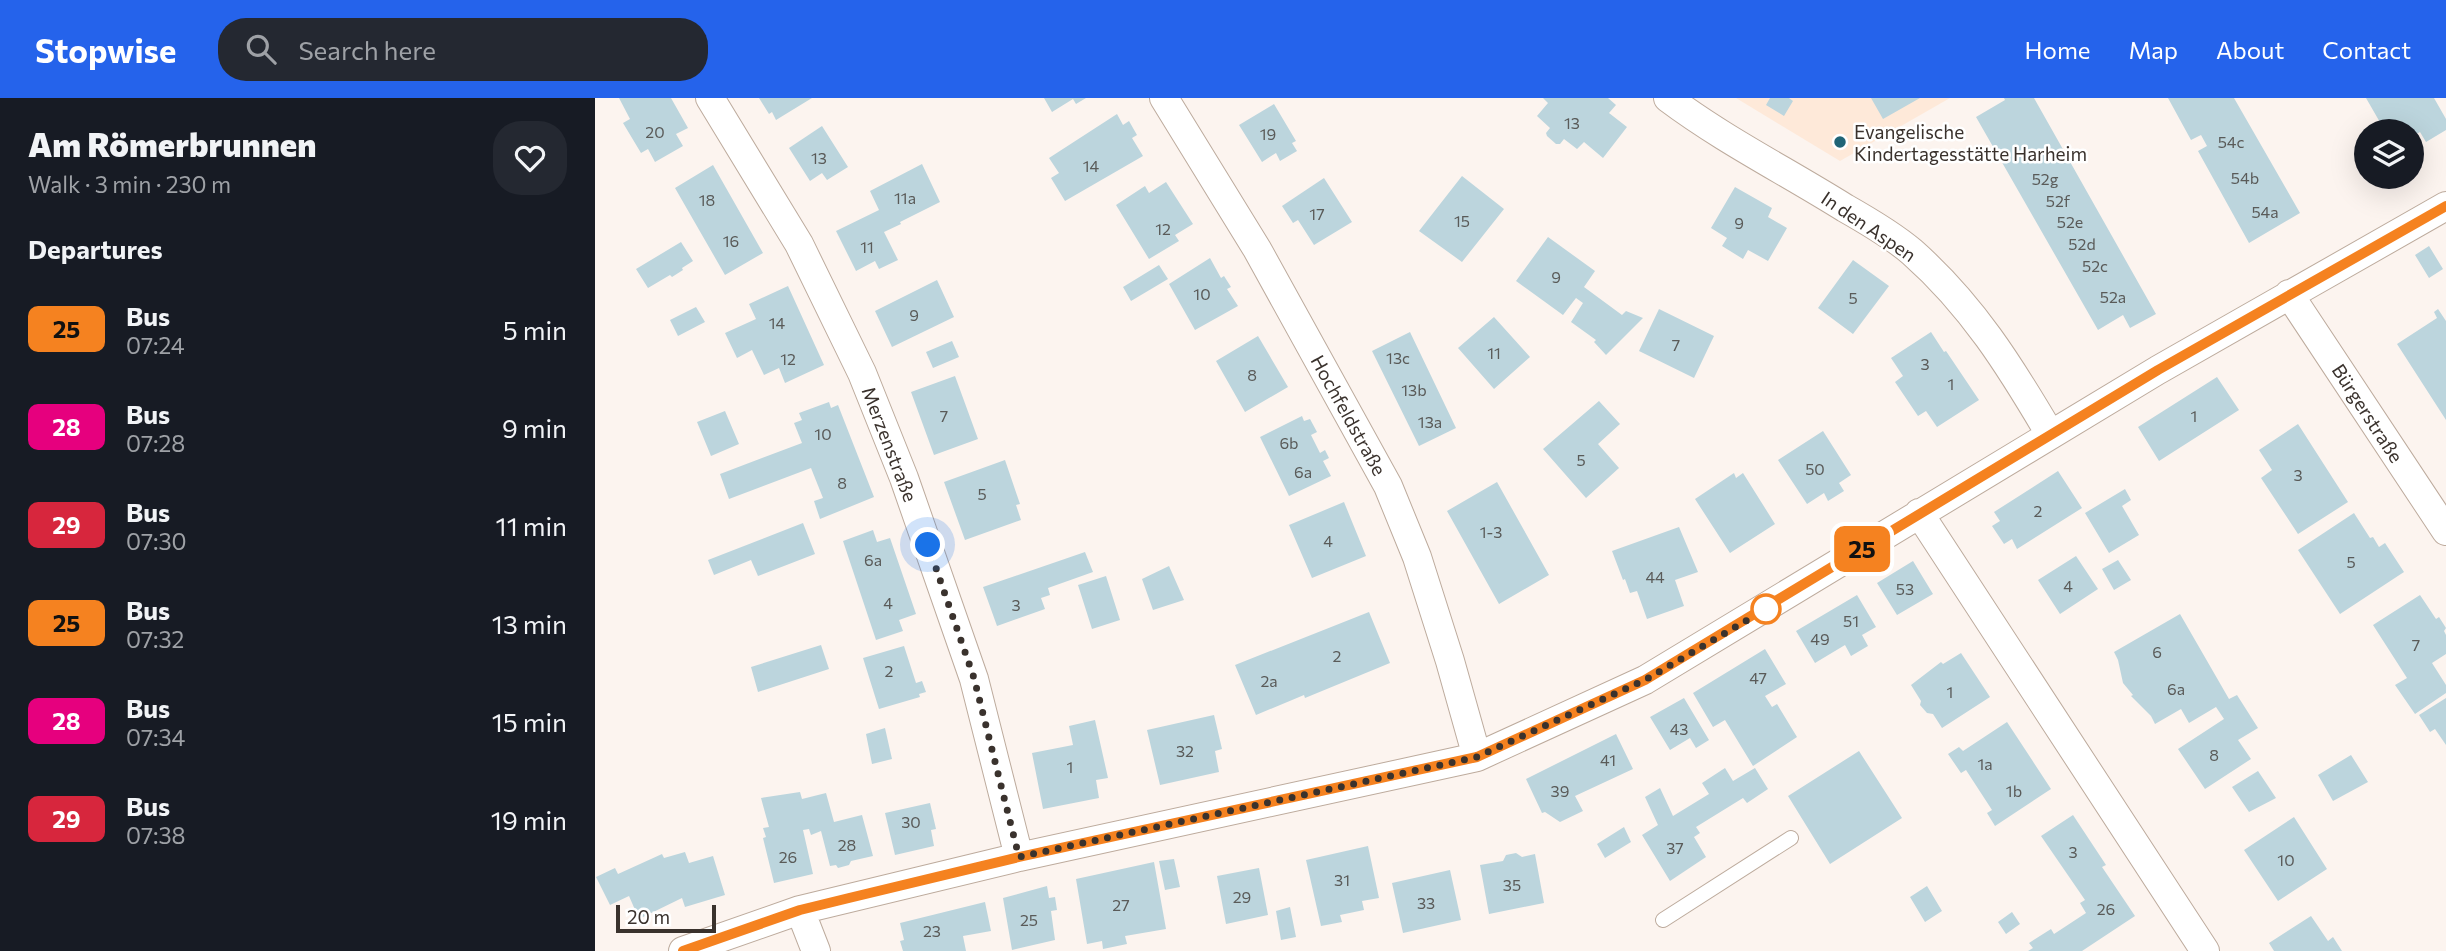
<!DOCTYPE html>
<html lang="en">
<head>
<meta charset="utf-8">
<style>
  :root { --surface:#171b24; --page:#242831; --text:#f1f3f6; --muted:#9ea1a6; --accent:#2563eb }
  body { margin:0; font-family:Commissioner,sans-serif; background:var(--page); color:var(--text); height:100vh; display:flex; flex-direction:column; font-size:26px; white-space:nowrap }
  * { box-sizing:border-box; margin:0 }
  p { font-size:23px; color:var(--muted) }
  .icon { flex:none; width:38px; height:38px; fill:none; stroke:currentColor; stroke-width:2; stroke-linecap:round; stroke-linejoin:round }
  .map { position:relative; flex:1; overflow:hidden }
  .details { display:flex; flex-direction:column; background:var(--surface); width:595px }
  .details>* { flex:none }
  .badge { padding:0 14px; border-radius:10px; font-size:24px; line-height:46px }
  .tools { position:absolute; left:1759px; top:21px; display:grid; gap:14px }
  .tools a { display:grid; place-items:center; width:70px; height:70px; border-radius:50%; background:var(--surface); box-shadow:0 7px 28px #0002; font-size:35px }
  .scale { position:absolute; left:21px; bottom:18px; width:100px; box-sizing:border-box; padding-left:7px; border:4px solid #3a322d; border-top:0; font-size:19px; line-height:24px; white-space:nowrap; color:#3a322d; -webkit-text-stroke:5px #fff; paint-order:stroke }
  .you { position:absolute; width:35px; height:35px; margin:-18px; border:5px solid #fff; border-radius:50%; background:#1a73e8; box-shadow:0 0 0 10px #1a73e833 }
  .map>.badge { position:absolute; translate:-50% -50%; box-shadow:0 0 0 4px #fff }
  h2 { padding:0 28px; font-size:26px; line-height:63px }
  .round { display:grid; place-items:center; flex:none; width:74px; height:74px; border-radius:28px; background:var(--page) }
  .overview { display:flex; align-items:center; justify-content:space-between; height:119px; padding:0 28px }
  h1 { font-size:33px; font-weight:800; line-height:52px }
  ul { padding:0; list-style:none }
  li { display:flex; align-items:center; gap:21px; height:98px; padding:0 28px }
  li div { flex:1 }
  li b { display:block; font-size:26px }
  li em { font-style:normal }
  li .badge { min-width:77px; font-weight:700; text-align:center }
  header { display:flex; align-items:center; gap:42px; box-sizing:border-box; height:98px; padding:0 35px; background:var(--accent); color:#fff }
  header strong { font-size:33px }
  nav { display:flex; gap:38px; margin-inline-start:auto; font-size:24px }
  .search { width:490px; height:63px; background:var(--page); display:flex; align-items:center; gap:18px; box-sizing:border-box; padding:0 24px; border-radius:28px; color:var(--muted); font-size:26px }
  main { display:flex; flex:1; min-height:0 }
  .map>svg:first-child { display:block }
</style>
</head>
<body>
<header>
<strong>Stopwise</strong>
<div class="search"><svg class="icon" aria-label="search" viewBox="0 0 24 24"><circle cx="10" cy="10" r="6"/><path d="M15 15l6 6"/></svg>Search here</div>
<nav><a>Home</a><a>Map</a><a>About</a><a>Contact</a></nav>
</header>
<main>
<section class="details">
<div class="overview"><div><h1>Am Römerbrunnen</h1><p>Walk · 3 min · 230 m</p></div><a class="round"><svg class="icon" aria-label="heart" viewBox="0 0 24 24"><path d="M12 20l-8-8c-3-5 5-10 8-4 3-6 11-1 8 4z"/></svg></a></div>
<h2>Departures</h2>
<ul>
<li><span class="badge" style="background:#f58220;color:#111">25</span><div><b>Bus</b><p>07:24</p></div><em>5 min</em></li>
<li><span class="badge" style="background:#e6007e;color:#fff">28</span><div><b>Bus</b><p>07:28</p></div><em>9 min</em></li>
<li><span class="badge" style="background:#d7263d;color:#fff">29</span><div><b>Bus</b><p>07:30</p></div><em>11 min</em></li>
<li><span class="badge" style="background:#f58220;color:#111">25</span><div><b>Bus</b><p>07:32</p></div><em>13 min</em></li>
<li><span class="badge" style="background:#e6007e;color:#fff">28</span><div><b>Bus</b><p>07:34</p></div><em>15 min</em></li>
<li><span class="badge" style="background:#d7263d;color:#fff">29</span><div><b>Bus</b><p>07:38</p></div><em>19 min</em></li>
</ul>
</section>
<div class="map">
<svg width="1851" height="853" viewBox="0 0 1851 853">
  <rect width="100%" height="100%" fill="#fcf4ef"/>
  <!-- built -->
  <path fill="#fee9d9" d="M1141,0H1355L1245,63Z"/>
  <!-- building -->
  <path fill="#bcd5dd" d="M24,0H76L93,30L81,36L88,48L60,64L53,51L46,55L28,25L35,21Z
    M164,0H217L181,22L177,14L174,16Z
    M449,0H491L481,6L478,1L457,14Z
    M948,0H1013L1021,7L1014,15L1032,29L1008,60L989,44L982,51L969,41L965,46H961L952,38L951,35L955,30L942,18L953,5Z
    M1175,0H1194L1198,3L1189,18L1171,7Z
    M1276,0H1325L1288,21Z
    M1409,0H1439L1561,216L1535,230L1528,217L1503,232L1381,19L1410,2Z
    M1573,0H1639L1705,115L1654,145L1603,53L1612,48L1606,37L1596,42Z
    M1771,0H1839L1851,21V32L1831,44L1825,34L1816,39V33H1790Z
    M679,6L701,43L697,45L702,53L685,63L681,55L667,64L644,27Z
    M522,16L528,27L534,23L542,37L537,40L548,58L470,103L456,80L464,75L454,60Z
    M227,28L253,69L232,82L227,75L215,83L194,50Z
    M327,66L345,104L305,124L306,126L289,134L303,162L284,171L280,163L261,173L241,133L284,112L275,93Z
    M118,67L168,155L130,177L80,90Z
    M867,78L909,111L867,164L824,133Z
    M729,80L757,124L719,147L703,122L698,125L687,108Z
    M571,84L598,126L580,137L584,143L554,161L521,107L550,88L554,95Z
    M1140,89L1177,110L1173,119L1192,130L1173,163L1153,152L1148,161L1127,148L1132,140L1116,130Z
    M953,139L1000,173L989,189L1027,217L1031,213L1048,220L1011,257L999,244L1001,242L976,224L988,205L981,200L968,217L921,183Z
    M86,144L98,163L87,170L88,172L77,179L75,177L53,190L41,171Z
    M1834,148L1848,171L1834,180L1820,157Z
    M615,160L626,180L629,178L636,189L632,191L643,208L600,232L574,186Z
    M1258,162L1294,188L1258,236L1223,210Z
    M564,167L573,181L536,203L528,189Z
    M342,182L359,219L297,249L280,213Z
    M193,188L229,267L190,285L184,270L169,277L157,252L142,260L130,235L161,221L154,206Z
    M101,209L110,224L83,238L75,222Z
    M1064,211L1119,238L1099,280L1044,253Z
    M1843,211L1851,223V322L1802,246L1842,220L1839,214Z
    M899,219L935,259L899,291L863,250Z
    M815,234L861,330L824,348L777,253Z
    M1336,234L1349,254L1351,253L1384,302L1342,329L1331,313L1323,318L1300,284L1308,278L1296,260Z
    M663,238L693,289L650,314L621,263Z
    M357,243L364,259L338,270L331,254Z
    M360,278L383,341L339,357L316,294Z
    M1622,279L1644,312L1564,363L1543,329Z
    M1004,303L1025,326L1003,346L1024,370L991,400L948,351Z
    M234,304L236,310L243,307L279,399L225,421L219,403L228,400L216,370L134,401L125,376L207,345L199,325L207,322L204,315Z
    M130,313L144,346L116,358L102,324Z
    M707,318L709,323L715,321L722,334L716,337L725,355L730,352L734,360L728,363L736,378L694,398L665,339Z
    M1703,326L1753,404L1703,436L1666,380L1677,372L1664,352Z
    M1228,333L1256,377L1244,385L1249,393L1233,403L1229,395L1212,406L1183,362Z
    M410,362L425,406L421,407L426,422L370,442L349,384Z
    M1463,373L1487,410L1422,451L1417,441L1409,446L1397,428L1405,423L1399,414Z
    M1139,375L1141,380L1148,375L1180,426L1135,455L1100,401Z
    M902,384L954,477L904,506L852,413Z
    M1530,391L1536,402L1527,408L1544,437L1514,455L1490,415Z
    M749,404L771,458L717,480L694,427Z
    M1759,415L1775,440L1778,439L1784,449L1790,445L1809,474L1745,516L1703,452Z
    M208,425L220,456L163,478L156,462L119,477L113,462Z
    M1084,429L1103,474L1080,482L1089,508L1052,521L1042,493L1035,495L1030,481L1028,482L1017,453Z
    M278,432L282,444L295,440L321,516L304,522L308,533L281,542L248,443Z
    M490,454L498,474L453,490L455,497L446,500L450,511L402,528L388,489Z
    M1481,458L1503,491L1465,516L1443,482Z
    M1523,462L1536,482L1519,492L1507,471Z
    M1318,463L1338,496L1302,517L1282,485Z
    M574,468L589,502L558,512L547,481Z
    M511,478L525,522L497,531L483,487Z
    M1262,497L1281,529L1267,537L1273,548L1256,558L1250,547L1220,565L1201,533Z
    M1825,497L1841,521L1844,519L1851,530L1849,533L1851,537V556L1837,565L1851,587V595L1820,616L1800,587L1812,580L1778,527Z
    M774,514L795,565L710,600L709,597L661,617L640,567Z
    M1585,516L1634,601L1642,597L1663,630L1643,642L1656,661L1610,691L1583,651L1629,621L1621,609L1594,625L1586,611L1560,626L1556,618L1536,598L1538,597L1528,585L1523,562L1519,554Z
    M226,547L234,571L163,594L156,569Z
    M309,548L321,585L327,583L331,594L324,596L325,599L284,611L268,560Z
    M1170,551L1191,586L1170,598L1177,609L1182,606L1202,639L1158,668L1130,622L1118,629L1098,595Z
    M1366,555L1395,599L1347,630L1338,616L1332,615L1325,607L1326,603L1316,587L1346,564L1348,566Z
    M1089,600L1114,642L1101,650L1095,640L1075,652L1055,619Z
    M1851,600V647L1840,631L1835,634L1824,617Z
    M619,617L627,651L620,653L624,674L565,687L552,632Z
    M500,622L513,680L501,682L504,700L448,711L437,655L478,647L474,628Z
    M1412,624L1456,691L1400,728L1392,715L1397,712L1371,672L1366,675L1353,656L1364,649L1368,653Z
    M290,630L297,661L277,666L271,636Z
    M1021,636L1038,671L980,698L988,713L965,724L950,714L947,715L931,681Z
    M1264,653L1307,720L1235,766L1193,698Z
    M1756,657L1773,684L1738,703L1723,677Z
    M1130,670L1138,683L1160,670L1173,691L1152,705L1148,700L1101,729L1105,735L1099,739L1111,759L1075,783L1047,737L1063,727L1050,699L1065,690L1078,718L1114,696L1107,685Z
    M1663,673L1681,700L1654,714L1637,689Z
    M205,694L207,701L231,695L239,724L267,717L278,758L256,763L254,767L243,770L241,767L235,768L226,733L216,737L214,731L208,732L218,776L179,785L168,740L171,739L168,730L174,729L166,700Z
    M335,705L341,731L336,732L339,748L300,757L290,715Z
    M1478,717L1511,767L1507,769L1540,818L1487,853H1433L1438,850L1434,845L1456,831L1459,836L1491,815L1485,805L1490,802L1446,738Z
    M1699,719L1732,771L1683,803L1649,752Z
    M1029,729L1036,744L1010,760L1002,746Z
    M773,748L784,800L767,803L769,812L745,817L747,824L726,828L711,762Z
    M90,754L94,765L118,758L130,797L90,809L87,800L44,821L34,798L15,807L1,779L20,770L23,776L67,756L69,760Z
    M921,755L927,759L940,756L949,805L894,816L885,767L908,763L911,757Z
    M579,761L585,789L570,792L564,763Z
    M559,764L571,831L530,838L532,846L508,851L507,843L492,846L481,781Z
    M664,770L673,817L631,826L622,778Z
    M855,772L866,822L808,835L797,785Z
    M452,788L454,800L460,799L462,812L456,813L460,842L417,852L408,800Z
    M1332,788L1347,813L1330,824L1315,799Z
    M390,804L396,833L368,838L371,853H308L305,843L309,842L305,825Z
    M695,809L701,839L686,842L681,813Z
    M1417,814L1425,826L1411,836L1403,824Z
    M1716,818L1733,843L1738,839L1747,853H1679L1674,845Z"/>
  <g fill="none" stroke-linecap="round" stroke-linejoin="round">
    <!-- service casing -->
    <g stroke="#bdab9d" stroke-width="16">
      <path id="service" d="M1068,822L1196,740"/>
    </g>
    <!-- minor casing -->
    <g stroke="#bdab9d" stroke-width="30">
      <path id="minor" d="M115,0L204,146L267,275L309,380L379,581L424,759
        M569,0L662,151L793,388L822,459L855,563L882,659
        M1073,0C1129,42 1191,73 1250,110C1273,123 1297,137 1317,154C1377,207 1415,268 1455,336
        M1694,196L1851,433
        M1324,415L1610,853
        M205,812L221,853
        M88,853L205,812L424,759L882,659L1050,582L1563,272L1851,108"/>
    </g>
    <!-- service -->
    <use href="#service" stroke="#fff" stroke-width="14"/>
    <!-- minor -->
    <use href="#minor" stroke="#fff" stroke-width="28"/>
  </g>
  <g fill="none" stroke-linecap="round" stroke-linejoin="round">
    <!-- line casing -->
    <g stroke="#fff" stroke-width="16">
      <path id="line" d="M88,853L205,812L254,800L424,759L882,659L1050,582L1563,272L1851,108"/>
    </g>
    <!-- line -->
    <use href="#line" stroke="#f58220" stroke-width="10"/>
    <!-- walk -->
    <path stroke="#3a322d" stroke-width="7" stroke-dasharray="0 12.6" d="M333,447L379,580L424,759L882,659L1050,582L1171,511"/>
  </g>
  <!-- markers -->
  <circle fill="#206476" stroke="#fff" stroke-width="2.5" cx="1245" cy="44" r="7"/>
  <circle fill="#fff" stroke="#f58220" stroke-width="3.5" cx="1171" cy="511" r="14"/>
  <g text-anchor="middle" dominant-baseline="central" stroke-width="5" stroke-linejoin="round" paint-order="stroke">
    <!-- number labels -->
    <g font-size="16" fill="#5a5b59">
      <text x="977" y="24">13</text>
      <text x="60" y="33">20</text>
      <text x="673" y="35">19</text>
      <text x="1636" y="43">54c</text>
      <text x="224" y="59">13</text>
      <text x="496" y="67">14</text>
      <text x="1650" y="79">54b</text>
      <text x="1450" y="80">52g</text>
      <text x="310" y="99">11a</text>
      <text x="112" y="101">18</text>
      <text x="1463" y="102">52f</text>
      <text x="1670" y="113">54a</text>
      <text x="722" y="115">17</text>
      <text x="867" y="122">15</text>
      <text x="1475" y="123">52e</text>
      <text x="1144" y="124">9</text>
      <text x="568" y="130">12</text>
      <text x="136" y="142">16</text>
      <text x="1487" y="145">52d</text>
      <text x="272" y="148">11</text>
      <text x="1500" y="167">52c</text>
      <text x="961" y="178">9</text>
      <text x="607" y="195">10</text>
      <text x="1518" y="198">52a</text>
      <text x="1258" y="199">5</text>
      <text x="319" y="216">9</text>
      <text x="182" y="224">14</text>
      <text x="1081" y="246">7</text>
      <text x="899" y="254">11</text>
      <text x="803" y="259">13c</text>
      <text x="193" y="260">12</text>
      <text x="1330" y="265">3</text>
      <text x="657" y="276">8</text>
      <text x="1356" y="285">1</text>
      <text x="819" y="291">13b</text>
      <text x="349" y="317">7</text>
      <text x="1599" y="317">1</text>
      <text x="835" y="323">13a</text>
      <text x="228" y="335">10</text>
      <text x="694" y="344">6b</text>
      <text x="986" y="361">5</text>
      <text x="1220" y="370">50</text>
      <text x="708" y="373">6a</text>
      <text x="1703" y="376">3</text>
      <text x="247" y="384">8</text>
      <text x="387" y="395">5</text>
      <text x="1443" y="412">2</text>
      <text x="896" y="433">1-3</text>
      <text x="733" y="442">4</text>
      <text x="278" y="461">6a</text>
      <text x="1756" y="463">5</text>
      <text x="1060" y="478">44</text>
      <text x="1473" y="487">4</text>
      <text x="1310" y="490">53</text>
      <text x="293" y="504">4</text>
      <text x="421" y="506">3</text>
      <text x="1256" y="522">51</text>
      <text x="1225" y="540">49</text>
      <text x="1821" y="546">7</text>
      <text x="1562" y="553">6</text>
      <text x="742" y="557">2</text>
      <text x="294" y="572">2</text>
      <text x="1163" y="579">47</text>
      <text x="674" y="582">2a</text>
      <text x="1581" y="590">6a</text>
      <text x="1355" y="593">1</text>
      <text x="1084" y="630">43</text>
      <text x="590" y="652">32</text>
      <text x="1619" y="656">8</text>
      <text x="1013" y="661">41</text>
      <text x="1390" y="665">1a</text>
      <text x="475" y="668">1</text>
      <text x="965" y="692">39</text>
      <text x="1419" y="692">1b</text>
      <text x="316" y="723">30</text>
      <text x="252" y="746">28</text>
      <text x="1080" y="749">37</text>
      <text x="1478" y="753">3</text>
      <text x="193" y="758">26</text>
      <text x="1691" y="761">10</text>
      <text x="747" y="781">31</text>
      <text x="917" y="786">35</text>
      <text x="647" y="798">29</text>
      <text x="831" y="804">33</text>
      <text x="526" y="806">27</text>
      <text x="1511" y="810">26</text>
      <text x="434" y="821">25</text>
      <text x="337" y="832">23</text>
    </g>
    <!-- poi labels -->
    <g font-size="19" fill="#3a322d" stroke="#fff" text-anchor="start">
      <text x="1259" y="33">Evangelische<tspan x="1259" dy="22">Kindertagesstätte Harheim</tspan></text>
    </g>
    <!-- street labels -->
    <g font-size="19" fill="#3a322d" stroke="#fff">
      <text transform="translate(1274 128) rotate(34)">In den Aspen</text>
      <text transform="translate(1773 315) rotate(57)">Bürgerstraße</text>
      <text transform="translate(754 317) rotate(61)">Hochfeldstraße</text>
      <text transform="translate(295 346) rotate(69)">Merzenstraße</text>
    </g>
  </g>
</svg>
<div class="tools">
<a><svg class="icon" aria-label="layers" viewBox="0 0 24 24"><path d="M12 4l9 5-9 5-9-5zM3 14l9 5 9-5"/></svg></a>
</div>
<div class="scale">20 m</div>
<div class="you" style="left:333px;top:447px"></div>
<b class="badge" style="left:1267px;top:451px;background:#f58220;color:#111">25</b>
</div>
</main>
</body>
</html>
